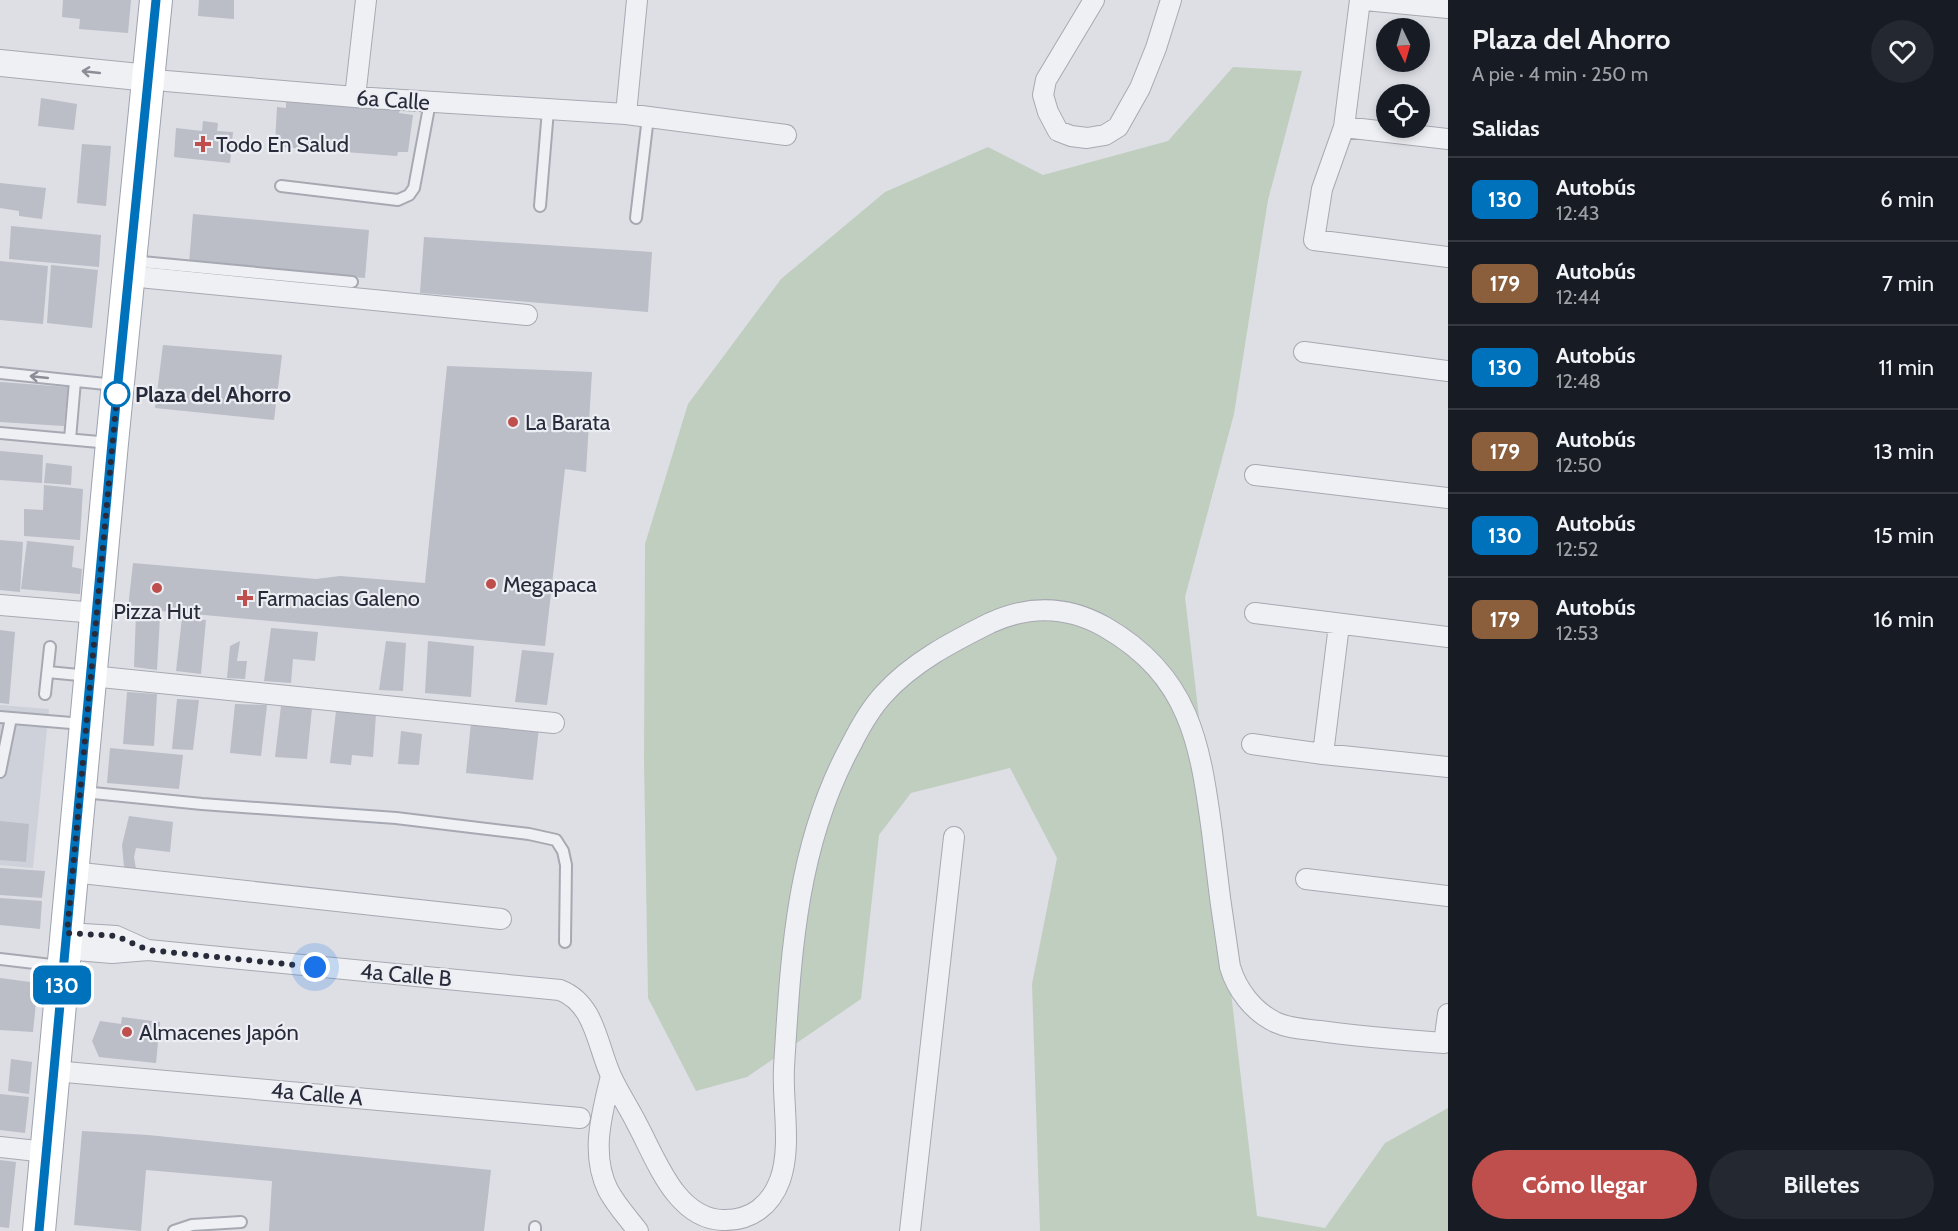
<!DOCTYPE html>
<html lang="es">
<head>
<meta charset="utf-8">
<style>
  :root { --surface:#171b24; --page:#242831; --text:#f1f3f6; --muted:#9ea1a6; --line:#363941; --accent:#bf4f4d }
  body { margin:0; font-family:Cabin,sans-serif; background:var(--page); color:var(--text); height:100vh; display:flex; flex-direction:column; font-size:22px; white-space:nowrap }
  * { box-sizing:border-box; margin:0 }
  p { font-size:20px; color:var(--muted) }
  .icon { flex:none; width:33px; height:33px; fill:none; stroke:currentColor; stroke-width:2; stroke-linecap:round; stroke-linejoin:round }
  .map { position:relative; flex:1; overflow:hidden }
  .drawer { display:flex; flex-direction:column; background:var(--surface); width:510px }
  .drawer>* { flex:none }
  .badge { padding:0 12px; border-radius:9px; font-size:21px; line-height:39px }
  .needle { width:39px; rotate:175deg }
  .buttons { position:absolute; left:1376px; top:18px; display:grid; gap:12px }
  .buttons a { display:grid; place-items:center; width:54px; height:54px; border-radius:50%; background:var(--surface); box-shadow:0 3px 9px #0003; font-size:30px }
  .you { position:absolute; width:30px; height:30px; margin:-15px; border:4px solid #fff; border-radius:50%; background:#1a73e8; box-shadow:0 0 0 9px #1a73e833 }
  .map>.badge { position:absolute; translate:-50% -50%; box-shadow:0 0 0 3px #fff }
  h2 { padding:0 24px; font-size:22px; line-height:54px }
  .round { display:grid; place-items:center; flex:none; width:63px; height:63px; border-radius:32px; background:var(--page) }
  .summary { display:flex; align-items:center; justify-content:space-between; height:102px; padding:0 24px }
  h1 { font-size:28px; font-weight:800; line-height:45px }
  .primary-button { display:flex; gap:12px; margin-top:auto; padding:12px 24px }
  .primary-button a { flex:1; height:69px; border-radius:36px; background:var(--accent); color:#fff; font-size:24px; font-weight:800; line-height:69px; text-align:center }
  .primary-button a+a { background:var(--page); color:var(--text) }
  ul { padding:0; list-style:none }
  li { display:flex; align-items:center; gap:18px; height:84px; padding:0 24px; border-top:2px solid var(--line) }
  li div { flex:1 }
  li b { display:block; font-size:22px }
  li em { font-style:normal }
  li .badge { min-width:66px; font-weight:700; text-align:center }
  main { display:flex; flex:1; min-height:0 }
  .map>svg:first-child { display:block }
</style>
</head>
<body>
<main>
<div class="map">
<svg width="1448" height="1231" viewBox="0 0 1448 1231">
  <rect width="100%" height="100%" fill="#dddfe5"/>
  <!-- built -->
  <path fill="#cfd1da" d="M0,705L49,709L33,868L0,865Z"/>
  <!-- green -->
  <path fill="#c0cebf" d="M1233,67L1302,71L1268,200L1234,414L1185,597L1257,1216L1325,1228L1385,1143L1448,1108V1231H1040L1032,984L1057,858L1010,768L911,793L879,835L861,999L747,1077L696,1091L648,998L644,761L645,544L688,404L781,279L885,192L988,147L1043,175L1168,141Z"/>
  <!-- building -->
  <path fill="#bbbdc7" d="M63,0H131L128,33L79,29L80,19L62,17Z
    M199,0H234V19L198,16Z
    M41,98L77,104L74,130L38,126Z
    M286,102L400,109L399,113L413,115L408,152H398L397,156L281,147L282,144L275,143L277,107L286,108Z
    M203,121L218,123L217,131L233,132L230,163L174,157L176,128L202,131Z
    M82,144L111,146L106,206L77,203Z
    M0,183L46,188L42,219L19,216V211L0,208Z
    M193,214L369,230L365,278L189,264Z
    M11,226L101,235L99,267L9,259Z
    M424,237L652,252L648,312L420,293Z
    M0,261L48,266L43,324L0,320Z
    M51,265L98,270L92,328L47,323Z
    M163,345L282,355L274,420L155,408Z
    M447,366L592,372L586,472L565,469L545,646L128,608L133,563L316,579L340,576L425,583Z
    M0,382L68,387L64,426L0,422Z
    M0,451L43,455L42,483L0,480Z
    M46,463L72,466L71,485L44,483Z
    M44,485L83,489L80,540L24,536V509L43,510Z
    M0,540L23,542L20,592L0,590Z
    M27,541L74,546L72,567L82,569L80,594L21,589Z
    M136,614L160,616L157,670L134,667Z
    M182,618L206,620L201,674L176,671Z
    M271,628L318,632L315,661L293,659L291,683L264,681Z
    M0,630L15,632L9,704L0,703Z
    M240,641L237,661H247L245,679L227,678L230,646Z
    M386,641L406,643L403,691L379,690Z
    M428,641L474,646L471,697L425,693Z
    M522,650L554,653L547,705L515,702Z
    M127,692L157,694L154,746L123,744Z
    M177,699L199,700L193,750L172,749Z
    M235,704L267,705L261,756L230,753Z
    M281,706L312,708L307,759L275,757Z
    M336,711L376,714L373,757L352,755L351,765L330,763Z
    M471,722L539,728L533,780L466,773Z
    M401,731L422,734L419,765L398,764Z
    M110,748L183,755L179,789L107,783Z
    M129,816L173,822L170,852L136,848L134,857L136,869L124,867L122,845Z
    M0,821L29,824L26,862L0,860Z
    M0,868L45,871L42,898L0,895Z
    M0,898L42,901L40,929L0,925Z
    M0,978L38,983L33,1032L0,1030Z
    M122,1017L160,1022L156,1063L99,1057L92,1041L100,1021L121,1024Z
    M11,1059L32,1062L29,1094L8,1091Z
    M0,1094L29,1097L25,1133L0,1130Z
    M82,1131L148,1135L491,1170L484,1231H269L272,1181L146,1170L141,1231L74,1225Z
    M0,1160L16,1162L9,1228L0,1227Z"/>
  <g fill="none" stroke-linecap="round" stroke-linejoin="round">
    <!-- service casing -->
    <g stroke="#a7a9b2" stroke-width="14">
      <path id="service" d="M281,186L398,200L409,195L414,188L430,102
        M540,206L548,110
        M636,218L648,117
        M131,261L352,282
        M0,373L115,385
        M0,433L110,443
        M70,439L75,381
        M48,672L89,676
        M45,694L50,647
        M0,717L83,724
        M0,772L11,718
        M83,792L202,804L396,818L529,834L556,840L563,851L566,865L565,942
        M0,959L60,966
        M174,1231L192,1225L241,1222
        M535,1231V1227"/>
    </g>
    <!-- minor casing -->
    <g stroke="#a7a9b2" stroke-width="22">
      <path id="minor" d="M1094,0L1046,80L1043,95L1048,112L1058,131L1071,136L1087,138L1105,135L1118,127L1140,88L1156,48L1171,0
        M1360,0L1344,127L1322,189L1314,240L1448,257
        M1365,0L1448,8
        M149,78L166,81L355,97L626,114L786,135
        M355,97L366,0
        M626,114L637,0
        M1344,127L1448,139
        M129,275L149,278L527,315
        M1304,352L1448,371
        M1255,475L1448,498
        M0,605L96,613
        M1255,613L1448,637
        M91,676L554,723
        M1252,744L1323,754L1448,767
        M1323,754L1339,625
        M72,872L501,919
        M1306,879L1448,896
        M67,933L116,936L145,949
        M65,949L112,953L148,950L560,990C596,1004 597,1047 612,1078C619,1093 629,1108 637,1124C656,1159 676,1219 723,1220C751,1221 771,1205 780,1180C792,1147 782,1102 784,1067C791,954 796,846 851,745C860,727 870,709 884,694C913,662 952,642 990,623C1029,605 1068,606 1105,627C1190,676 1200,743 1212,832C1217,877 1223,922 1230,967C1237,990 1253,1011 1275,1022C1290,1029 1305,1029 1320,1031C1361,1037 1402,1040 1444,1043L1448,1014
        M54,1071L580,1118
        M611,1076C602,1113 590,1154 608,1190C616,1205 628,1218 638,1231
        M0,1147L46,1152
        M910,1231L954,837"/>
    </g>
    <!-- tertiary casing -->
    <g stroke="#a7a9b2" stroke-width="28">
      <path id="tertiary" d="M0,63L149,78"/>
    </g>
    <!-- primary casing -->
    <g stroke="#9da2af" stroke-width="34">
      <path id="primary" d="M39,1231L112,443L156,0"/>
    </g>
    <!-- service -->
    <use href="#service" stroke="#eff0f4" stroke-width="10"/>
    <!-- minor -->
    <use href="#minor" stroke="#eff0f4" stroke-width="20"/>
    <!-- tertiary -->
    <use href="#tertiary" stroke="#eff0f4" stroke-width="26"/>
    <!-- primary -->
    <use href="#primary" stroke="#fff" stroke-width="32"/>
  </g>
  <!-- one-way arrows -->
  <defs><path id="oneway-shaft" d="M-6 0H5M1.5-3L5.5 0L1.5 3" fill="none" stroke-width="1.6" stroke-linecap="round" stroke-linejoin="round" transform="scale(1.5)"/></defs>
  <g stroke="#8c8e97">
    <use href="#oneway-shaft" transform="translate(91 72) rotate(-174)"/>
    <use href="#oneway-shaft" transform="translate(39 377) rotate(-174)"/>
  </g>
  <g fill="none" stroke-linecap="round" stroke-linejoin="round">
    <!-- line casing -->
    <g stroke="#fff" stroke-width="14">
      <path id="line" d="M39,1231L112,443L156,0"/>
    </g>
    <!-- line -->
    <use href="#line" stroke="#0072bc" stroke-width="9"/>
    <!-- walk -->
    <path stroke="#282b3a" stroke-width="6" stroke-dasharray="0 10.8" d="M117,394L118,385L67,933L116,936L148,950L315,967"/>
  </g>
  <!-- markers -->
  <g fill="#bf4f4d" stroke="#eceef3" stroke-width="2">
    <path d="M200 135h6v6h6v6h-6v6h-6v-6h-6v-6h6z"/>
    <circle cx="513" cy="422" r="6"/>
    <circle cx="491" cy="584" r="6"/>
    <circle cx="157" cy="588" r="6"/>
    <path d="M242 589h6v6h6v6h-6v6h-6v-6h-6v-6h6z"/>
    <circle cx="127" cy="1032" r="6"/>
  </g>
  <circle fill="#fff" stroke="#0072bc" stroke-width="3" cx="117" cy="394" r="12"/>
  <g text-anchor="middle" dominant-baseline="central" stroke-width="4.5" stroke-linejoin="round" paint-order="stroke">
    <!-- street labels -->
    <g font-size="22" fill="#282b3a" stroke="#eceef3">
      <text transform="translate(393 100) rotate(4)">6a Calle</text>
      <text transform="translate(406 975) rotate(5)">4a Calle B</text>
      <text transform="translate(317 1094) rotate(5)">4a Calle A</text>
    </g>
    <!-- poi labels -->
    <g font-size="22" fill="#282b3a" stroke="#eceef3" text-anchor="start">
      <text x="216" y="144">Todo En Salud</text>
      <text x="525" y="422">La Barata</text>
      <text x="503" y="584">Megapaca</text>
      <text x="257" y="598">Farmacias Galeno</text>
      <text x="157" y="611" text-anchor="middle">Pizza Hut</text>
      <text x="139" y="1032">Almacenes Japón</text>
    </g>
    <!-- stop labels -->
    <g font-size="22" font-weight="bold" fill="#282b3a" stroke="#eceef3" text-anchor="start">
      <text x="135" y="394">Plaza del Ahorro</text>
    </g>
  </g>
</svg>
<div class="buttons">
<a><svg class="needle" viewBox="-14 -14 28 28"><path d="M0-13l5 13h-10z" fill="#e53935"/><path d="M0 13l5-13h-10z" fill="#9ea1a6"/></svg></a>
<a><svg class="icon" aria-label="locate" viewBox="0 0 24 24"><circle cx="12" cy="12" r="6"/><path d="M12 2v4M12 18v4M2 12h4M18 12h4"/></svg></a>
</div>
<div class="you" style="left:315px;top:967px"></div>
<b class="badge" style="left:62px;top:985px;background:#0072bc;color:#fff">130</b>
</div>
<section class="drawer">
<div class="summary"><div><h1>Plaza del Ahorro</h1><p>A pie · 4 min · 250 m</p></div><a class="round"><svg class="icon" aria-label="heart" viewBox="0 0 24 24"><path d="M12 20l-8-8c-3-5 5-10 8-4 3-6 11-1 8 4z"/></svg></a></div>
<h2>Salidas</h2>
<ul>
<li><span class="badge" style="background:#0072bc;color:#fff">130</span><div><b>Autobús</b><p>12:43</p></div><em>6 min</em></li>
<li><span class="badge" style="background:#8b5e3c;color:#fff">179</span><div><b>Autobús</b><p>12:44</p></div><em>7 min</em></li>
<li><span class="badge" style="background:#0072bc;color:#fff">130</span><div><b>Autobús</b><p>12:48</p></div><em>11 min</em></li>
<li><span class="badge" style="background:#8b5e3c;color:#fff">179</span><div><b>Autobús</b><p>12:50</p></div><em>13 min</em></li>
<li><span class="badge" style="background:#0072bc;color:#fff">130</span><div><b>Autobús</b><p>12:52</p></div><em>15 min</em></li>
<li><span class="badge" style="background:#8b5e3c;color:#fff">179</span><div><b>Autobús</b><p>12:53</p></div><em>16 min</em></li>
</ul>
<div class="primary-button"><a>Cómo llegar</a><a>Billetes</a></div>
</section>
</main>
</body>
</html>
